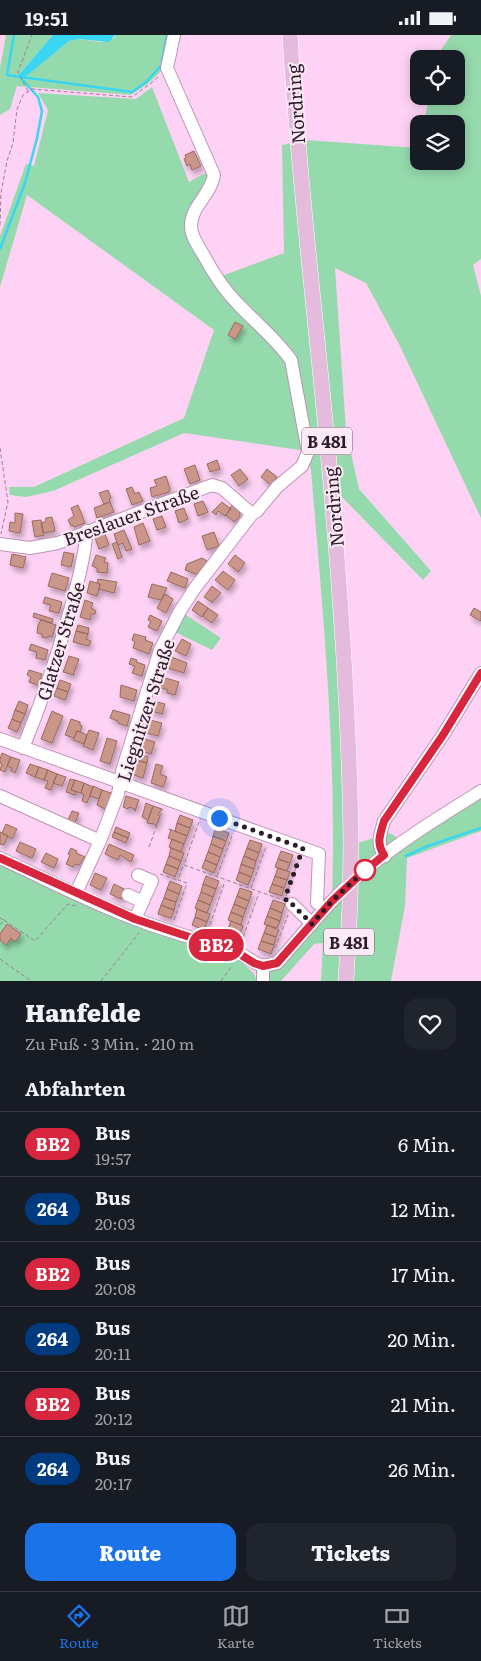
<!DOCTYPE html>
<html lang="de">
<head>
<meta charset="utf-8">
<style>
  :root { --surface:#171b24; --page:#20242c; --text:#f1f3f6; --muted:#9ea1a6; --line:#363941; --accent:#1a73e8 }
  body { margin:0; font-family:Literata,serif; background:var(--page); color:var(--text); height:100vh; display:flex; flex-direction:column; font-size:19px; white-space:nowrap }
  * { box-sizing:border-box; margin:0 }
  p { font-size:16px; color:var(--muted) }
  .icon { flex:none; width:28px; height:28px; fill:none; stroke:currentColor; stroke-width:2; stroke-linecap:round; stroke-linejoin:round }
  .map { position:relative; height:946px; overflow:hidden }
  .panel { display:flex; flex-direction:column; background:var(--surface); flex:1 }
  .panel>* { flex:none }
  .badge { padding:0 10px; border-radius:16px; font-size:18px; line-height:32px }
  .controls { position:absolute; left:410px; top:15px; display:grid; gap:10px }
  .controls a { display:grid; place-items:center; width:55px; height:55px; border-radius:10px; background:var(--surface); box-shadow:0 2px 12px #0003; font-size:25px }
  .you { position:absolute; width:25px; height:25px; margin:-12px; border:4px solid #fff; border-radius:50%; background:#1a73e8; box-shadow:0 0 0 8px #1a73e833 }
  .map>.badge { position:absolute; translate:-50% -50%; box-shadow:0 0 0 2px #fff }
  h2 { padding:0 25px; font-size:19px; line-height:45px }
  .round { display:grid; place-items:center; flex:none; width:52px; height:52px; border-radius:15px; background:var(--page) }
  .head { display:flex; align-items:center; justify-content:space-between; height:85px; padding:0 25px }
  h1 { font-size:24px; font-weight:800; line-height:38px }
  .action { display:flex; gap:10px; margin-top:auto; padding:10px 25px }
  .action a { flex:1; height:58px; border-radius:15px; background:var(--accent); color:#fff; font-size:20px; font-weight:800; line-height:58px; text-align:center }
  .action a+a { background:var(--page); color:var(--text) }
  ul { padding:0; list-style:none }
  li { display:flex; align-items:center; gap:15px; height:65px; padding:0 25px; border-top:1px solid var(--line) }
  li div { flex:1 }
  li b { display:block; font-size:19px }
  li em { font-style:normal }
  li .badge { min-width:55px; font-weight:700; text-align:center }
  .status { display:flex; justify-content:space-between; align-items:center; height:35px; padding:0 25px; background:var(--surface); direction:ltr }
  .status svg { height:14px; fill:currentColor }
  .dock { display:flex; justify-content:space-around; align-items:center; height:70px; border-top:1px solid var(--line); background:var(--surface); font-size:14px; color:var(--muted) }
  .dock a { display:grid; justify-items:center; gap:2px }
  .dock .on { color:var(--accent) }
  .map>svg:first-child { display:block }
</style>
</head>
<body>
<div class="status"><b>19:51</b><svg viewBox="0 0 49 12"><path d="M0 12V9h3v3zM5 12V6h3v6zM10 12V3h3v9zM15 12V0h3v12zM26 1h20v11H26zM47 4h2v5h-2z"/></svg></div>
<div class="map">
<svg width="481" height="946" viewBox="0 0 481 946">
  <defs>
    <filter id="shadow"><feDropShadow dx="2.5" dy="4.5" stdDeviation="2.5" flood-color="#0004"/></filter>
  </defs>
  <rect width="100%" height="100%" fill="#fed2f4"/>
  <!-- green -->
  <path fill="#95daac" d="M6,0H53L18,41L24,42L69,6L77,4L101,7L114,3L115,0H171L165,32L149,48L131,60L17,51L10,74L0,80V33Z
    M451,0H481V224L473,230L481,261V483L399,309L366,248L335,233L346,396L359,454L431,536L423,545L341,461L327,462L343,695L345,812L390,798L395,801L400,808L481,756V796L407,823L405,871L391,946H321L323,908L314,909L281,946H263L270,930L332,866C337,722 323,578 311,435L306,416L184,398L53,456L26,462L10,460L9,452H34L184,383L214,295L27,160L0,252V201L26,129L34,131L48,75L38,58L136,64L152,52L189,147L209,136L211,140L187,194L219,242L284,218L282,110L306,105L418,113L419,112V126H456V89H424L429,61H456V24H435Z
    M183,578L221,603L212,615L173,596Z
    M0,829L115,882L240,925L254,939L257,946H0Z"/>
  <!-- water -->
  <path fill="#39d6f4" d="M53,0H115L109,7L78,4L69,6L25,42L18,41Z"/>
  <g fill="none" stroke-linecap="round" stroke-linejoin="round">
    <!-- stream -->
    <path stroke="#39d6f4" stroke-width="2.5" d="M14,0L7,40L132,57L146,47L161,31
      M162,26L167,0
      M0,214L25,148L37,103L42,76L38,62L20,42
      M406,821L428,811L481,793"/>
  </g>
  <!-- building -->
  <path fill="#ca9689" stroke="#9b6a5e" filter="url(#shadow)" d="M194,116L201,131L192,135L190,129L187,131L184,124L186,123L185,120Z
    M235,287L243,291L235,304L228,300Z
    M217,425L220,434L210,437L207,429Z
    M195,430L200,445L190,449L184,434Z
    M240,434L248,444L239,451L231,440Z
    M267,434L277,442L271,450L261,442Z
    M166,441L170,454L169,457L152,462L150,453L157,451L154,445Z
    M132,452L135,459L139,457L143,466L132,470L126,454Z
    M108,455L111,463L109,464L110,467L104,469L99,458Z
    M203,466L208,477L198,481L194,469Z
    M110,467L114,477L97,483L94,473Z
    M222,467L231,474L225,481L218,476L216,480L212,477Z
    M78,470L85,488L74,492L73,490L71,491L68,485L74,481L71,473Z
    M232,470L240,478V481L234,487L226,480Z
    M184,473L188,484L179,488L175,476Z
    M15,478L23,479L20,498L9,496L10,487L15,488Z
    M162,481L166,492L157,495L153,484Z
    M52,482L55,496L43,498L41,488L45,487L46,483Z
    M41,485L44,500L35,502L32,486Z
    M143,488L150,506L139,510L134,492Z
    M124,495L132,514L126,516L123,508L118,510L114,499Z
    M214,497L219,511L207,515L202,501Z
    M105,499L109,510L99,514L95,503Z
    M117,507L122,522L118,524L112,509Z
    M64,517L74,519L71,532L61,530Z
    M12,519L26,522L23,533L10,530Z
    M96,520L106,523L104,527L108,528L107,538L97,537V533L92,531Z
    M235,520L245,528L238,537L228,529Z
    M202,523L207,526L200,537L196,539L185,535L187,529Z
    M223,536L235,545L228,555L215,545Z
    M171,537L188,544L185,553L167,546Z
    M52,538L69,543L65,556L48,551Z
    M98,544L117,547L114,558L99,554L100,549L97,548Z
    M90,546L100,549L97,561L87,558Z
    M152,549L167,553L161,565L148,562Z
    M212,551L221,558L212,567L213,568L204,562Z
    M165,559L173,564L166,578L157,573Z
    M45,562L62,567L59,578L49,576L51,570L43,568Z
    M85,565L93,568L91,573L96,576L95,579H91L90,585L80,582Z
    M198,566L208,573L202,582L192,575Z
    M208,573L218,580L212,588L205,583L203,580Z
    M474,573L481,577V586L470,580Z
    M34,578L53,584L52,588L33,582Z
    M150,580L162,586L157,596L148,592L151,586L148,585Z
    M41,585L56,590L52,602L48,601L47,603L42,602V599L37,598L38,590Z
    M78,590L89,593L88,599L76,596Z
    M76,596L88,599L86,604L91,606L89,611L73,607Z
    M134,599L146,602L145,605L153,608L149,619L133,613L135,607L132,605Z
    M182,604L191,609L186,621L175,616Z
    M31,609L48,615L45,625L36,623L37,617L29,615Z
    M69,621L79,624L73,640H74L63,637Z
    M169,621L187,628L184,638L165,632Z
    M131,623L137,625L136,627L145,630L142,641L132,638L135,631L129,629Z
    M29,635L42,639L38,650L29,647L31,642L27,640Z
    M162,642L179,647L175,660L167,658L168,655L158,652Z
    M60,645L71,649L68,657L57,653Z
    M121,650L137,655L134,666L120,662Z
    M57,653L68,657L65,665L54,661Z
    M19,666L28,670L25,679L15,675Z
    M154,666L165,669L162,679L151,676Z
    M15,675L25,679L21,688L12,684Z
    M113,675L130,680L127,691L118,688V686L110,683Z
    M52,676L63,681L52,708L41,704Z
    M12,684L21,688L17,697L8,693Z
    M71,684L80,687V690L82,691L80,697L77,696L74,703L65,700Z
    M150,685L162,688L158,701L146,698Z
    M89,695L99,698L93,715L83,711Z
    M77,696L87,700L84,709L73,705Z
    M107,703L117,706L110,729L100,726Z
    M145,704L155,707L151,719L141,716Z
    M2,718L11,722L5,737L0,735L2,729L0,728V724Z
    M138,719L148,722L147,728L136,725Z
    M11,722L20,725L15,738L11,736L12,733L7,731Z
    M135,725L147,728L143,743L131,739Z
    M30,729L39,732L35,742L26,738Z
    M156,729L163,731L160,739L167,742L163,752L151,748Z
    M39,732L48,735L44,745L35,742Z
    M48,735L57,739L51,755L45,753L48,746L44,745Z
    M57,739L66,742L62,751L53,748Z
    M70,744L75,745L71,755L77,757L75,760L66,757Z
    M75,745L84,748L81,758L71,755Z
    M84,748L93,752L87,768L82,766L84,759L81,758Z
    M93,751L102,755L99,764L90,761Z
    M102,755L111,758L107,775L97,770Z
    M126,761L139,765L135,776V774L129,772L128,774L123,772Z
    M146,768L153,771L148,785L142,782Z
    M153,771L162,774L158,780L160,781L156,791L153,788V789L147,788Z
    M72,776L79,778L75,788L68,785Z
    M180,780L193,785L190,793L177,788Z
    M177,788L190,793L187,801L175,796Z
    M6,789L17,794L12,804L2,798Z
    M116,792L130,798L128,803L114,797Z
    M216,793L229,798L226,806L213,801Z
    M169,794L187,801L184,809L168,803L171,795Z
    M0,797L8,801L4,810L0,809Z
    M114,797L128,803L126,808L112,802Z
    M213,801L226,806L223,814L211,809Z
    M172,804L184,809L181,817L169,812Z
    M250,805L262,809L259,818L247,813Z
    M20,807L36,814L32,823L16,816Z
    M109,809L134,820L131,827L120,820L118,825L105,819Z
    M211,809L223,814L220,822L208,817Z
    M71,813L77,816L76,818L85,822L79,830L75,829L73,832L66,829L70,820L68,819Z
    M171,813L184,818L181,826L169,821Z
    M247,813L259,818L256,826L244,821Z
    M281,816L293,820L290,828L278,824Z
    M208,817L220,822L217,830L205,825Z
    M46,818L58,824L54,833L41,827Z
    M169,821L181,826L178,834L166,829Z
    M244,821L256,826L254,834L241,829Z
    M278,824L290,828L287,836L275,832Z
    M205,825L217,830L214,838L202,833Z
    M166,829L178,834L175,842L163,837Z
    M241,829L254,834L251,842L239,837Z
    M278,833L290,837L287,845L275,841Z
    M239,837L251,842L248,850L236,845Z
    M95,838L107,843L101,855L90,850Z
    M206,841L219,846L216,854L203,849Z
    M275,841L287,845L284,853L272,849Z
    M170,846L182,851L179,859L167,854Z
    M114,849L126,855L121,864L110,859Z
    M203,849L216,854L213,862L201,857Z
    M272,849L284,853L282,861L269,857Z
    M240,853L252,857L249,866L237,861Z
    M167,854L179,859L176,867L164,863Z
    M201,857L213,862L210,870L198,865Z
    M237,861L249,866L246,874L234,869Z
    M164,863L176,867L174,875L161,870Z
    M198,865L210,870L207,878L195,873Z
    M273,865L285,869L282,878L270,873Z
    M234,869L246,874L243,882L231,877Z
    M161,870L174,875L171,883L158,879Z
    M270,873L282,878L280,886L267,881Z
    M197,874L210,879L207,887L195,882Z
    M231,877L243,882L241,890L228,885Z
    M267,881L280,886L277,893L264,889Z
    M195,882L207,887L204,895L192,890Z
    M231,886L243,891L240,899L228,894Z
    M7,889L21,899L15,907L11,903L6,910L0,905V899Z
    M267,890L279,895L276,902L264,898Z
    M228,894L240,899L237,907L225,902Z
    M264,898L276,902L274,910L261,906Z
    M261,906L274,910L271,919L258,914Z"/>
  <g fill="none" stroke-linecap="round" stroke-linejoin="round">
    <!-- minor casing -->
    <g stroke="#be94b5" stroke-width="14">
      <path id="minor" d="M0,509L30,513L58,508L212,450L222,453L252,479
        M0,704L319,819L317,868
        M23,713C41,669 56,625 69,579C77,550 84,526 87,496
        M0,761L100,806
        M385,821C376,808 380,800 384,786L443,700L481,638
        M0,823C44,843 89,867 135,884C168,897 203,905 236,917C255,924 254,935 277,928C305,897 331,863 364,836C400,806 441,781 481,756
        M76,858L100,806L118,759L122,736L160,615L180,576L195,553L252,479L257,476L277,452L302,431L308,417L291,325C276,304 256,288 238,269C223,254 213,238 203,219C198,211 191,201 191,191C191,171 211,160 214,140L167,33L174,0
        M128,860L143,867
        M292,869L312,889
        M135,884L152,846L138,840
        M263,946V931"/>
    </g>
    <!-- major casing -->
    <g stroke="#fff" stroke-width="16">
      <path id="major" d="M290,0C299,154 319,307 332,461C342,578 350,695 351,812
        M346,946L350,869"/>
    </g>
    <!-- path -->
    <path stroke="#9e7e96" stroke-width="1" stroke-dasharray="4 2.5" stroke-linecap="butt" d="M28,56L18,37L32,0
      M0,190L1,158L7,126L13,108L17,74L23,60L32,54L132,62L150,49L159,41
      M0,413L8,467L1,499
      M199,787L184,830L283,865
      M149,812L163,774
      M160,839L177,845
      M217,841L233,798
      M251,853L266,812
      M286,861L299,824
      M0,883L4,885L0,890
      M4,885L35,906L68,869L76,871
      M174,885L187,848L178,845L183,831
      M208,896L225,846
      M241,908L259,858
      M275,913L288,880
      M0,924L31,946
      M101,946L139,898
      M221,946L232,931"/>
    <!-- minor -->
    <use href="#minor" stroke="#fff" stroke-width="12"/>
    <!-- major -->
    <use href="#major" stroke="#e4bbdc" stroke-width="15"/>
    <!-- major-bridge casing -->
    <g stroke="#fff" stroke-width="16" stroke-linecap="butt">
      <path id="major-bridge" d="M350,869L351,812"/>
    </g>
    <!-- major-bridge -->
    <use href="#major-bridge" stroke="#e4bbdc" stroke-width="15"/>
  </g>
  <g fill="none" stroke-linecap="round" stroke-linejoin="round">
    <!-- line casing -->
    <g stroke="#fff" stroke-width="11">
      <path id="line" d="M0,823L135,884L238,918L254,928L263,931L277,928L332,866L360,840L384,820C376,808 380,800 384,786L443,700L481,638"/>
    </g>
    <!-- line -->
    <use href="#line" stroke="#d7263d" stroke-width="8"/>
    <!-- walk -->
    <path stroke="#2c1c28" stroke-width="5" stroke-dasharray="0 9" d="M219,783L303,813L286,860V866L292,869L312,889L332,866L365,835"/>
  </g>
  <!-- markers -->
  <circle fill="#fff" stroke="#d7263d" stroke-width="2.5" cx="365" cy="835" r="10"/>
  <g text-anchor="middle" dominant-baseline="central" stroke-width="4" stroke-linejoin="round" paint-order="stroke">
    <!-- shield labels -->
    <g fill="#fbe9f6" stroke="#6a5a66" stroke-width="1">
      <rect x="302" y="392.5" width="50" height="27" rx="4"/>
      <rect x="324" y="893.5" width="50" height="27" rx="4"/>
    </g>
    <g font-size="16" font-weight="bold" fill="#2c1c28">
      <text x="327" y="406">B 481</text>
      <text x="349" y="907">B 481</text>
    </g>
    <!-- street labels -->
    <g font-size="18" fill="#2c1c28" stroke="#fbe9f6">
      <text transform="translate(295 69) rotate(-94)">Nordring</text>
      <text transform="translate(333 472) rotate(-95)">Nordring</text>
      <text transform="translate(131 480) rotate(-20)">Breslauer Straße</text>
      <text transform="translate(60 606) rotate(-73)">Glatzer Straße</text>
      <text transform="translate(145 675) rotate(-72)">Liegnitzer Straße</text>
    </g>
  </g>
</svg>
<div class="controls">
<a><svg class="icon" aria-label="locate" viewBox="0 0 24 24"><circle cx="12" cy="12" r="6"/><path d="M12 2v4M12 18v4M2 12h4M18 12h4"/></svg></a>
<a><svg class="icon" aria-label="layers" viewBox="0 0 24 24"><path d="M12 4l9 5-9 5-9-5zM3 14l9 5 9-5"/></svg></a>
</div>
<div class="you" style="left:219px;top:783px"></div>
<b class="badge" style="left:216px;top:910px;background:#d7263d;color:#fff">BB2</b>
</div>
<section class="panel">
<div class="head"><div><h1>Hanfelde</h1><p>Zu Fuß · 3 Min. · 210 m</p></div><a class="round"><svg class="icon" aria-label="heart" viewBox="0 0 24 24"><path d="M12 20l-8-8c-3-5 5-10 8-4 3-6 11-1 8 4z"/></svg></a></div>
<h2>Abfahrten</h2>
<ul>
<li><span class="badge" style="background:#d7263d;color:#fff">BB2</span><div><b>Bus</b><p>19:57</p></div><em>6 Min.</em></li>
<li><span class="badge" style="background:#003b80;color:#fff">264</span><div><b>Bus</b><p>20:03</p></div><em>12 Min.</em></li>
<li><span class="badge" style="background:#d7263d;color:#fff">BB2</span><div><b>Bus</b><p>20:08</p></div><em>17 Min.</em></li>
<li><span class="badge" style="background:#003b80;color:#fff">264</span><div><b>Bus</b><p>20:11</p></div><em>20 Min.</em></li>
<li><span class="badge" style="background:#d7263d;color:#fff">BB2</span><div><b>Bus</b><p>20:12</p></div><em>21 Min.</em></li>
<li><span class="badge" style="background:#003b80;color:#fff">264</span><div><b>Bus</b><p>20:17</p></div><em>26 Min.</em></li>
</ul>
<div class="action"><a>Route</a><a>Tickets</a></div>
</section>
<nav class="dock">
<a class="on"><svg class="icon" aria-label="directions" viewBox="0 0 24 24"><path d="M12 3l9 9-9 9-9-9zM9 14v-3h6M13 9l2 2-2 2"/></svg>Route</a>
<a><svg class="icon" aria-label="map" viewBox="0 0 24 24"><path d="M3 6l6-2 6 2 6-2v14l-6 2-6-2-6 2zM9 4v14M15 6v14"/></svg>Karte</a>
<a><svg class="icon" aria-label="tickets" viewBox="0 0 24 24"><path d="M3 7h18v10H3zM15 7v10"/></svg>Tickets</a>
</nav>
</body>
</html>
